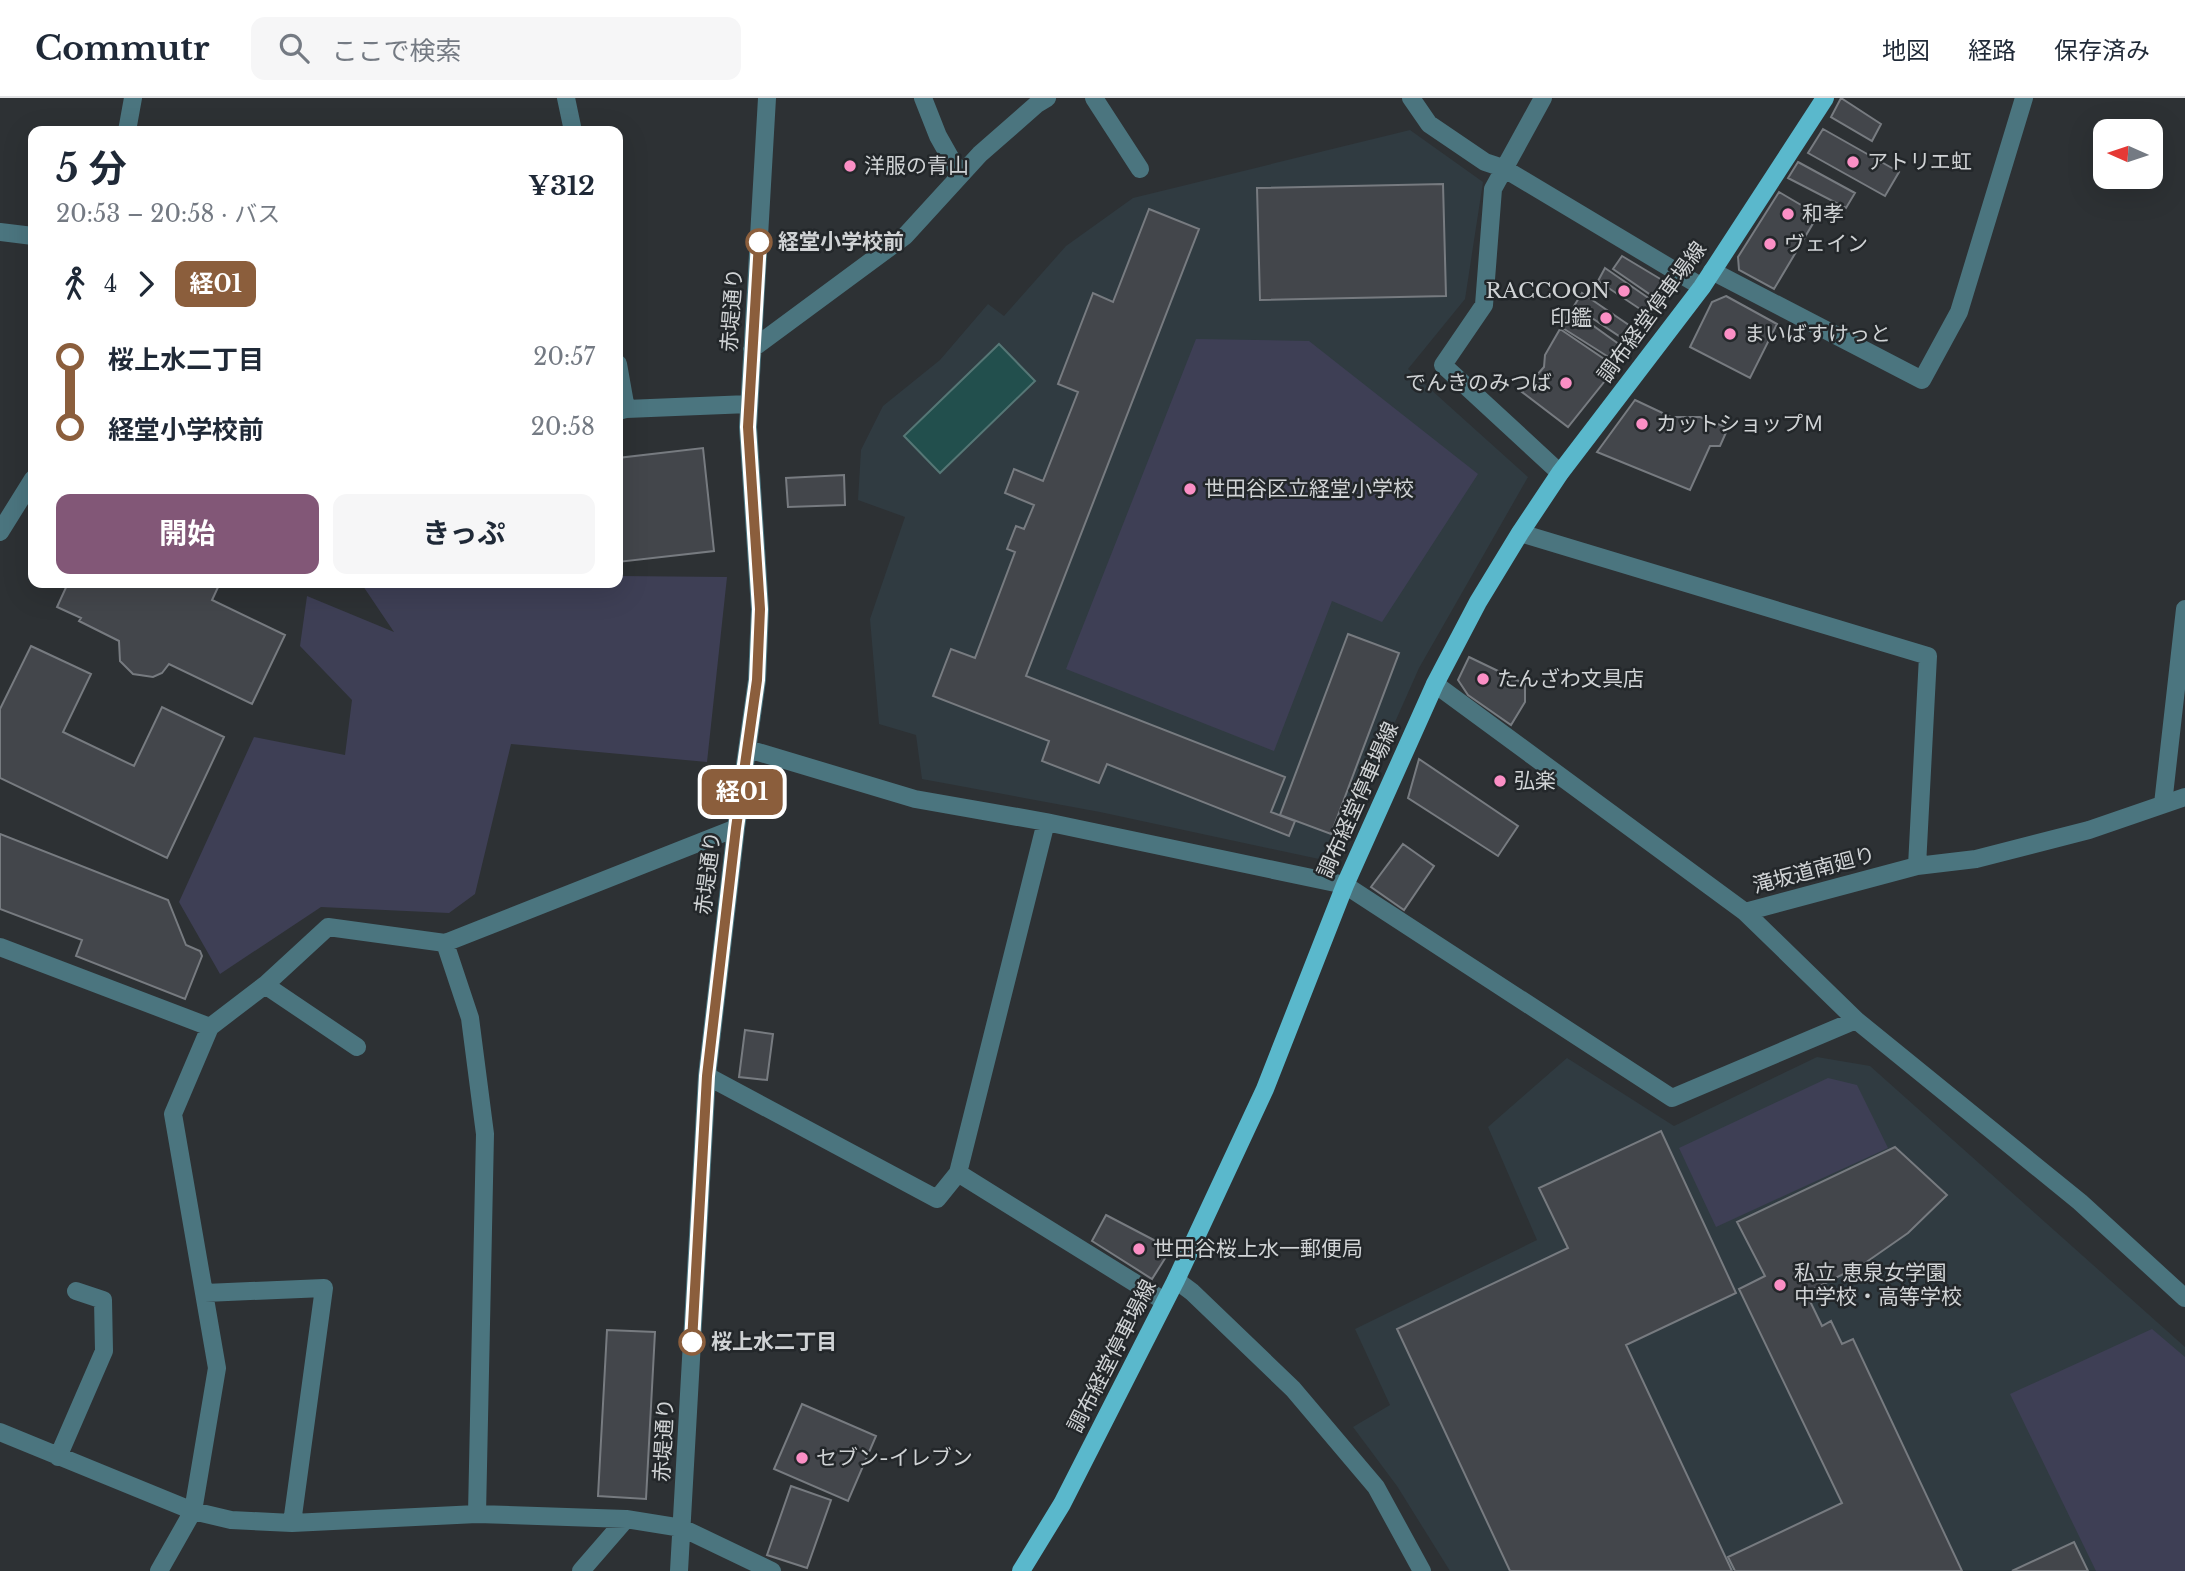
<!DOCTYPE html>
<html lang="ja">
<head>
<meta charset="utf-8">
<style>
  :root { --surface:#fff; --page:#f6f6f7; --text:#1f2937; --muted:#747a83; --line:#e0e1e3; --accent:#825777 }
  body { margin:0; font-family:"Libre Baskerville","Noto Sans JP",serif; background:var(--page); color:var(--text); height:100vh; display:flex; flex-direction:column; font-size:26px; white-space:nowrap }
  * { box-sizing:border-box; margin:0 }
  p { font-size:23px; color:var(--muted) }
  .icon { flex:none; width:38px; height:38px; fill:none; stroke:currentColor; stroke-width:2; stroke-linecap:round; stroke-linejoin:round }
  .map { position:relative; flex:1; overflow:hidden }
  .sheet { position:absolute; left:28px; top:28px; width:595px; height:462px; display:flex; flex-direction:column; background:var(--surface); border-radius:14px; box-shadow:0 7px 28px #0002 }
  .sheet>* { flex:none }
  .badge { padding:0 14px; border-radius:10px; font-size:24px; line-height:46px }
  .needle { width:46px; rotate:273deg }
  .tools { position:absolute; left:2093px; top:21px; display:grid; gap:14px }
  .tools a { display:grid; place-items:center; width:70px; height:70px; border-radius:14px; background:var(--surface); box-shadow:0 7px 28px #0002; font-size:35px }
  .map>.badge { position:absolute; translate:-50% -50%; box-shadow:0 0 0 4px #fff }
  .legs { display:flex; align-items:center; gap:10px; height:77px; padding:0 28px; font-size:23px }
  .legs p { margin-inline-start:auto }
  .head { display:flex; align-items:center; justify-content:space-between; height:119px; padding:0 28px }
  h1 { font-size:38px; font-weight:700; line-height:52px }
  .action { display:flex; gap:14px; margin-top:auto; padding:14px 28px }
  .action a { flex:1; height:80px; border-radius:14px; background:var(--accent); color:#fff; font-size:28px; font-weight:700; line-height:80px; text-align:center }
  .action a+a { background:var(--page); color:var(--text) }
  ul { padding:0 28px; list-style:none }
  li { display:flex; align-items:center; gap:24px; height:70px; font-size:26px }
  li i { display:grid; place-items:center; width:10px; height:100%; margin:0 9px; background:currentColor }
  li i::after { content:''; width:18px; height:18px; margin:-9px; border:5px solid; border-radius:50%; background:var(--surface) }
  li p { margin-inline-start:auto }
  li:first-child i { background:linear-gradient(#0000 50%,currentColor 0) }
  li:last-child i { background:linear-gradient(currentColor 50%,#0000 0) }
  header { display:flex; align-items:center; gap:42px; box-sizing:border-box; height:98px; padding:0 35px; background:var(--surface); border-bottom:2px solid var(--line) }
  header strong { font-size:33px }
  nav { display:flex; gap:38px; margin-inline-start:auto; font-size:24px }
  .search { width:490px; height:63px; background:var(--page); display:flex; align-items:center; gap:18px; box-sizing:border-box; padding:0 24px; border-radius:14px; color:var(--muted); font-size:26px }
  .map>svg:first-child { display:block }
</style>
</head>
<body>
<header>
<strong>Commutr</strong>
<div class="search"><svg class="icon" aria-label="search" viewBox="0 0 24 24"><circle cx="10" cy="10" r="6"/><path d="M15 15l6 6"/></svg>ここで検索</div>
<nav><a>地図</a><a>経路</a><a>保存済み</a></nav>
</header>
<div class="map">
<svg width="2185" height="1473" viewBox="0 0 2185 1473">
  <rect width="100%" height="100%" fill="#2d3134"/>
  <!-- built -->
  <path fill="#303b41" d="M1410,32L1483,84L1465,201L1408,271L1528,379L1419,570L1333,764L1100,714L922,681L916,637L879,626L870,521L905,419L858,402L861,352L883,308L940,262L988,206L1004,218L1066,148L1133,100Z
    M1817,959L1870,968L2185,1249V1473H1450L1397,1388L1353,1329L1390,1307L1355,1231L1537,1142L1488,1029L1567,960L1674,1028Z"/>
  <!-- green -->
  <path fill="#3e3f55" d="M1196,241L1309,243L1478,376L1382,524L1332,503L1274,653L1066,571Z
    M618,478L727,479L707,664L511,646L475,796L449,815L321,809L220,876L179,804L254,639L345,657L352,602L300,548L307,498L394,534L361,485H618Z
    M1828,980L1857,987L1888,1050L1716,1129L1679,1050Z
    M2152,1231L2185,1259V1473H2096L2010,1296Z"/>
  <!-- water -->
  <path fill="#224f4d" stroke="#567776" stroke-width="2" d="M999,246L1035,283L940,375L904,338Z"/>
  <!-- building -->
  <path fill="#43464b" stroke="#777b80" stroke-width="2" d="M1841,0L1881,26L1872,43L1831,19Z
    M1823,31L1899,74L1885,98L1808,55Z
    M1798,64L1855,95L1846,110L1788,80Z
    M1443,86L1446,198L1260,202L1257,90Z
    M1779,94L1818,117L1774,191L1739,172L1738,159Z
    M1149,111L1199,131L1026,578L1285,679L1271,714L1295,723L1289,738L1107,666L1099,685L1042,663L1049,643L933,598L951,551L975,560L1015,454L1007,451L1016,428L1024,431L1034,407L1005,395L1014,371L1043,383L1078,294L1058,286L1093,195L1113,204Z
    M1622,158L1672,188L1661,204L1613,171Z
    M1605,170L1657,206L1649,217L1598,183Z
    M1582,195L1639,234L1631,246L1574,208Z
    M1726,198L1777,226L1750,280L1690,249L1712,204Z
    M1570,211L1627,252L1618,265L1561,229Z
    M1560,231L1616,269L1568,329L1522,294L1544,269L1545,257Z
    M1635,302L1671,319H1700L1728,330L1720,348H1710L1690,392L1597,354Z
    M703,350L714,453L618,464V360Z
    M844,377L845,407L788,409L786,380Z
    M68,485H220L212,502L285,537L252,606L169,566L162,575L153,579L133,576L120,563L119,543L79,523L81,520L57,509Z
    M1348,536L1399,555L1331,736L1280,717Z
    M31,548L91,576L63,634L134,668L162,609L224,639L167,760L0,680V611Z
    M1469,559L1525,586V604L1511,627L1468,597L1458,582Z
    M1419,661L1518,728L1498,758L1408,700Z
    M0,736L168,802L186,847L200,853L202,858L185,901L76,858L82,842L0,811Z
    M1403,746L1434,768L1404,812L1371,789Z
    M745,932L773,936L767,982L739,979Z
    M1661,1033L1736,1195L1626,1247L1732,1473H1510L1397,1231L1568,1150L1539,1090Z
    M1895,1049L1947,1097L1908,1135L1865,1165L1806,1195L1822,1228L1831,1223L1842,1246L1853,1241L1962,1473H1735L1728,1459L1842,1405L1739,1191L1765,1178L1737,1124Z
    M1106,1117L1171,1151L1152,1181L1092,1143Z
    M607,1232L655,1234L646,1401L598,1398Z
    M802,1306L876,1338L848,1403L774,1371Z
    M791,1388L831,1402L807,1470L767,1457Z
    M2074,1444L2088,1473H2012Z"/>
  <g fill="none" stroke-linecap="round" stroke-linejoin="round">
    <!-- minor -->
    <path stroke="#4b757f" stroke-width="18" d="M566,0L573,33
      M923,0L938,38L960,77
      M1094,0L1140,71
      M1411,0L1429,26L1485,64L1503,70L1702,189
      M1543,0L1493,91L1484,207L1443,267L1560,375
      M127,33L133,0
      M0,134L33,138
      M1712,173L1922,282L1959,214L2024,0
      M752,251L905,138L980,56L1037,6L1047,0
      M618,266L626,311
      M618,313L626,311L749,306
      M0,434L33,381
      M1520,435L1928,558L1917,768
      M1435,586L1745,814L1856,922L2080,1104L2185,1200
      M748,651L915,701L1046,724L1345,787L1672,1000L1856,922
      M2163,706L2185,511
      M1745,814L1917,768L1976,761L2089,732L2185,699
      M445,845L470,920L485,1036L477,1416
      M0,849L210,929
      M265,887L357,949
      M707,978L937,1101L958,1075L1046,724
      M958,1075L1164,1203
      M1176,1182L1192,1194L1293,1291L1376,1389L1422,1473
      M205,1195L324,1190L292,1425
      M0,1334L193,1413L231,1422L292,1425L477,1416L626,1421L682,1430L772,1473
      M58,1359L104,1253L103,1202L76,1193
      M159,1473L193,1413L217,1270L173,1016L210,929L265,887L328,829L445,845L736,730
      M581,1473L626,1421
      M679,1473L707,978L736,730L757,582L760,511L748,329L767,0"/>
    <!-- major -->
    <path stroke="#5ab8cc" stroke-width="18" d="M1021,1473L1062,1406L1176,1182L1265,991L1345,787L1435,586L1478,504L1520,435L1560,375L1702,189L1825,0"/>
  </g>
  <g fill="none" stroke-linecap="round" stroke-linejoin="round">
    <!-- line-1 casing -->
    <g stroke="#fff" stroke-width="16">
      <path id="line-1" d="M692,1244L707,978L736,730L757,582L760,511L748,329L759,144"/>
    </g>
    <!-- line-1 -->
    <use href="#line-1" stroke="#8b5e3c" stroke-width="10"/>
  </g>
  <!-- markers -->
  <g fill="#fb8fc5" stroke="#23272a" stroke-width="2.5">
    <circle cx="1853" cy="64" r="7"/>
    <circle cx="850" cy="68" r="7"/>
    <circle cx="1788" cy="116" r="7"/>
    <circle cx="1770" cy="146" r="7"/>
    <circle cx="1624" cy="193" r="7"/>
    <circle cx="1606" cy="220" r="7"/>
    <circle cx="1730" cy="236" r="7"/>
    <circle cx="1566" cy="285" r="7"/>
    <circle cx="1642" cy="326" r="7"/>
    <circle cx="1190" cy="391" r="7"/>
    <circle cx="1483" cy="581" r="7"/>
    <circle cx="1500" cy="683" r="7"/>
    <circle cx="1139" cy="1151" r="7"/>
    <circle cx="1780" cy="1187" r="7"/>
    <circle cx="802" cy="1360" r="7"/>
  </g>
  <g fill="#fff" stroke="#8b5e3c" stroke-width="3.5">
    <circle cx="759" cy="144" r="12"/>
    <circle cx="692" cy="1244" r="12"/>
  </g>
  <g text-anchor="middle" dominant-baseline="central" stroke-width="5" stroke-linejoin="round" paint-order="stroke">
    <!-- poi labels -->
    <g font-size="21" fill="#d0d3d5" stroke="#23272a" text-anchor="start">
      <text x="1867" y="64">アトリエ虹</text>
      <text x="864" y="68">洋服の青山</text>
      <text x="1802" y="116">和孝</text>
      <text x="1784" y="146">ヴェイン</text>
      <text x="1610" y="193" text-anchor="end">RACCOON</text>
      <text x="1592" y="220" text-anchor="end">印鑑</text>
      <text x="1744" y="236">まいばすけっと</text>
      <text x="1552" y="285" text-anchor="end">でんきのみつば</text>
      <text x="1656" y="326">カットショップＭ</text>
      <text x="1204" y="391">世田谷区立経堂小学校</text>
      <text x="1497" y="581">たんざわ文具店</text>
      <text x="1514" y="683">弘楽</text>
      <text x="1153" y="1151">世田谷桜上水一郵便局</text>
      <text x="1794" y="1175">私立 恵泉女学園<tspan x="1794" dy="24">中学校・高等学校</tspan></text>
      <text x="816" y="1360">セブン-イレブン</text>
    </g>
    <!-- stop labels -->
    <g font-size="21" font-weight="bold" fill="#d0d3d5" stroke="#23272a" text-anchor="start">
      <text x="778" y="144">経堂小学校前</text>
      <text x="711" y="1244">桜上水二丁目</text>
    </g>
    <!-- street labels -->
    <g font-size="21" fill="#d0d3d5" stroke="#23272a">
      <text transform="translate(732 212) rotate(-86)">赤堤通り</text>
      <text transform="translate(1652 214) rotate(-54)">調布経堂停車場線</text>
      <text transform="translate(1358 702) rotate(-66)">調布経堂停車場線</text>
      <text transform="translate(1814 772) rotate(-15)">滝坂道南廻り</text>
      <text transform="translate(708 775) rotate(-83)">赤堤通り</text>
      <text transform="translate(1112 1258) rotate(-63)">調布経堂停車場線</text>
      <text transform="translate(664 1342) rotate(-87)">赤堤通り</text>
    </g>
  </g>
</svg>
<div class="tools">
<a><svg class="needle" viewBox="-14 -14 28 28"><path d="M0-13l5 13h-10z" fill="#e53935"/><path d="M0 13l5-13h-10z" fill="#747a83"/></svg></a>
</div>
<b class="badge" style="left:742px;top:694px;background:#8b5e3c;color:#fff">経01</b>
<section class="sheet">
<div class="head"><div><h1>5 分</h1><p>20:53 – 20:58 · バス</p></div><b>¥312</b></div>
<div class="legs"><svg class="icon" aria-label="walk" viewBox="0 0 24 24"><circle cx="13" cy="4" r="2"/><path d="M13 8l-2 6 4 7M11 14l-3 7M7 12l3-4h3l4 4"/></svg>4<svg class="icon" aria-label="forward" viewBox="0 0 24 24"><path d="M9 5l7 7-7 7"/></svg><b class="badge" style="background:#8b5e3c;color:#fff">経01</b></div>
<ul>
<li><i style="color:#8b5e3c"></i><b>桜上水二丁目</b><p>20:57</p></li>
<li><i style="color:#8b5e3c"></i><b>経堂小学校前</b><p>20:58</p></li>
</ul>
<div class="action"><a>開始</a><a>きっぷ</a></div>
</section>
</div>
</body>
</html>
